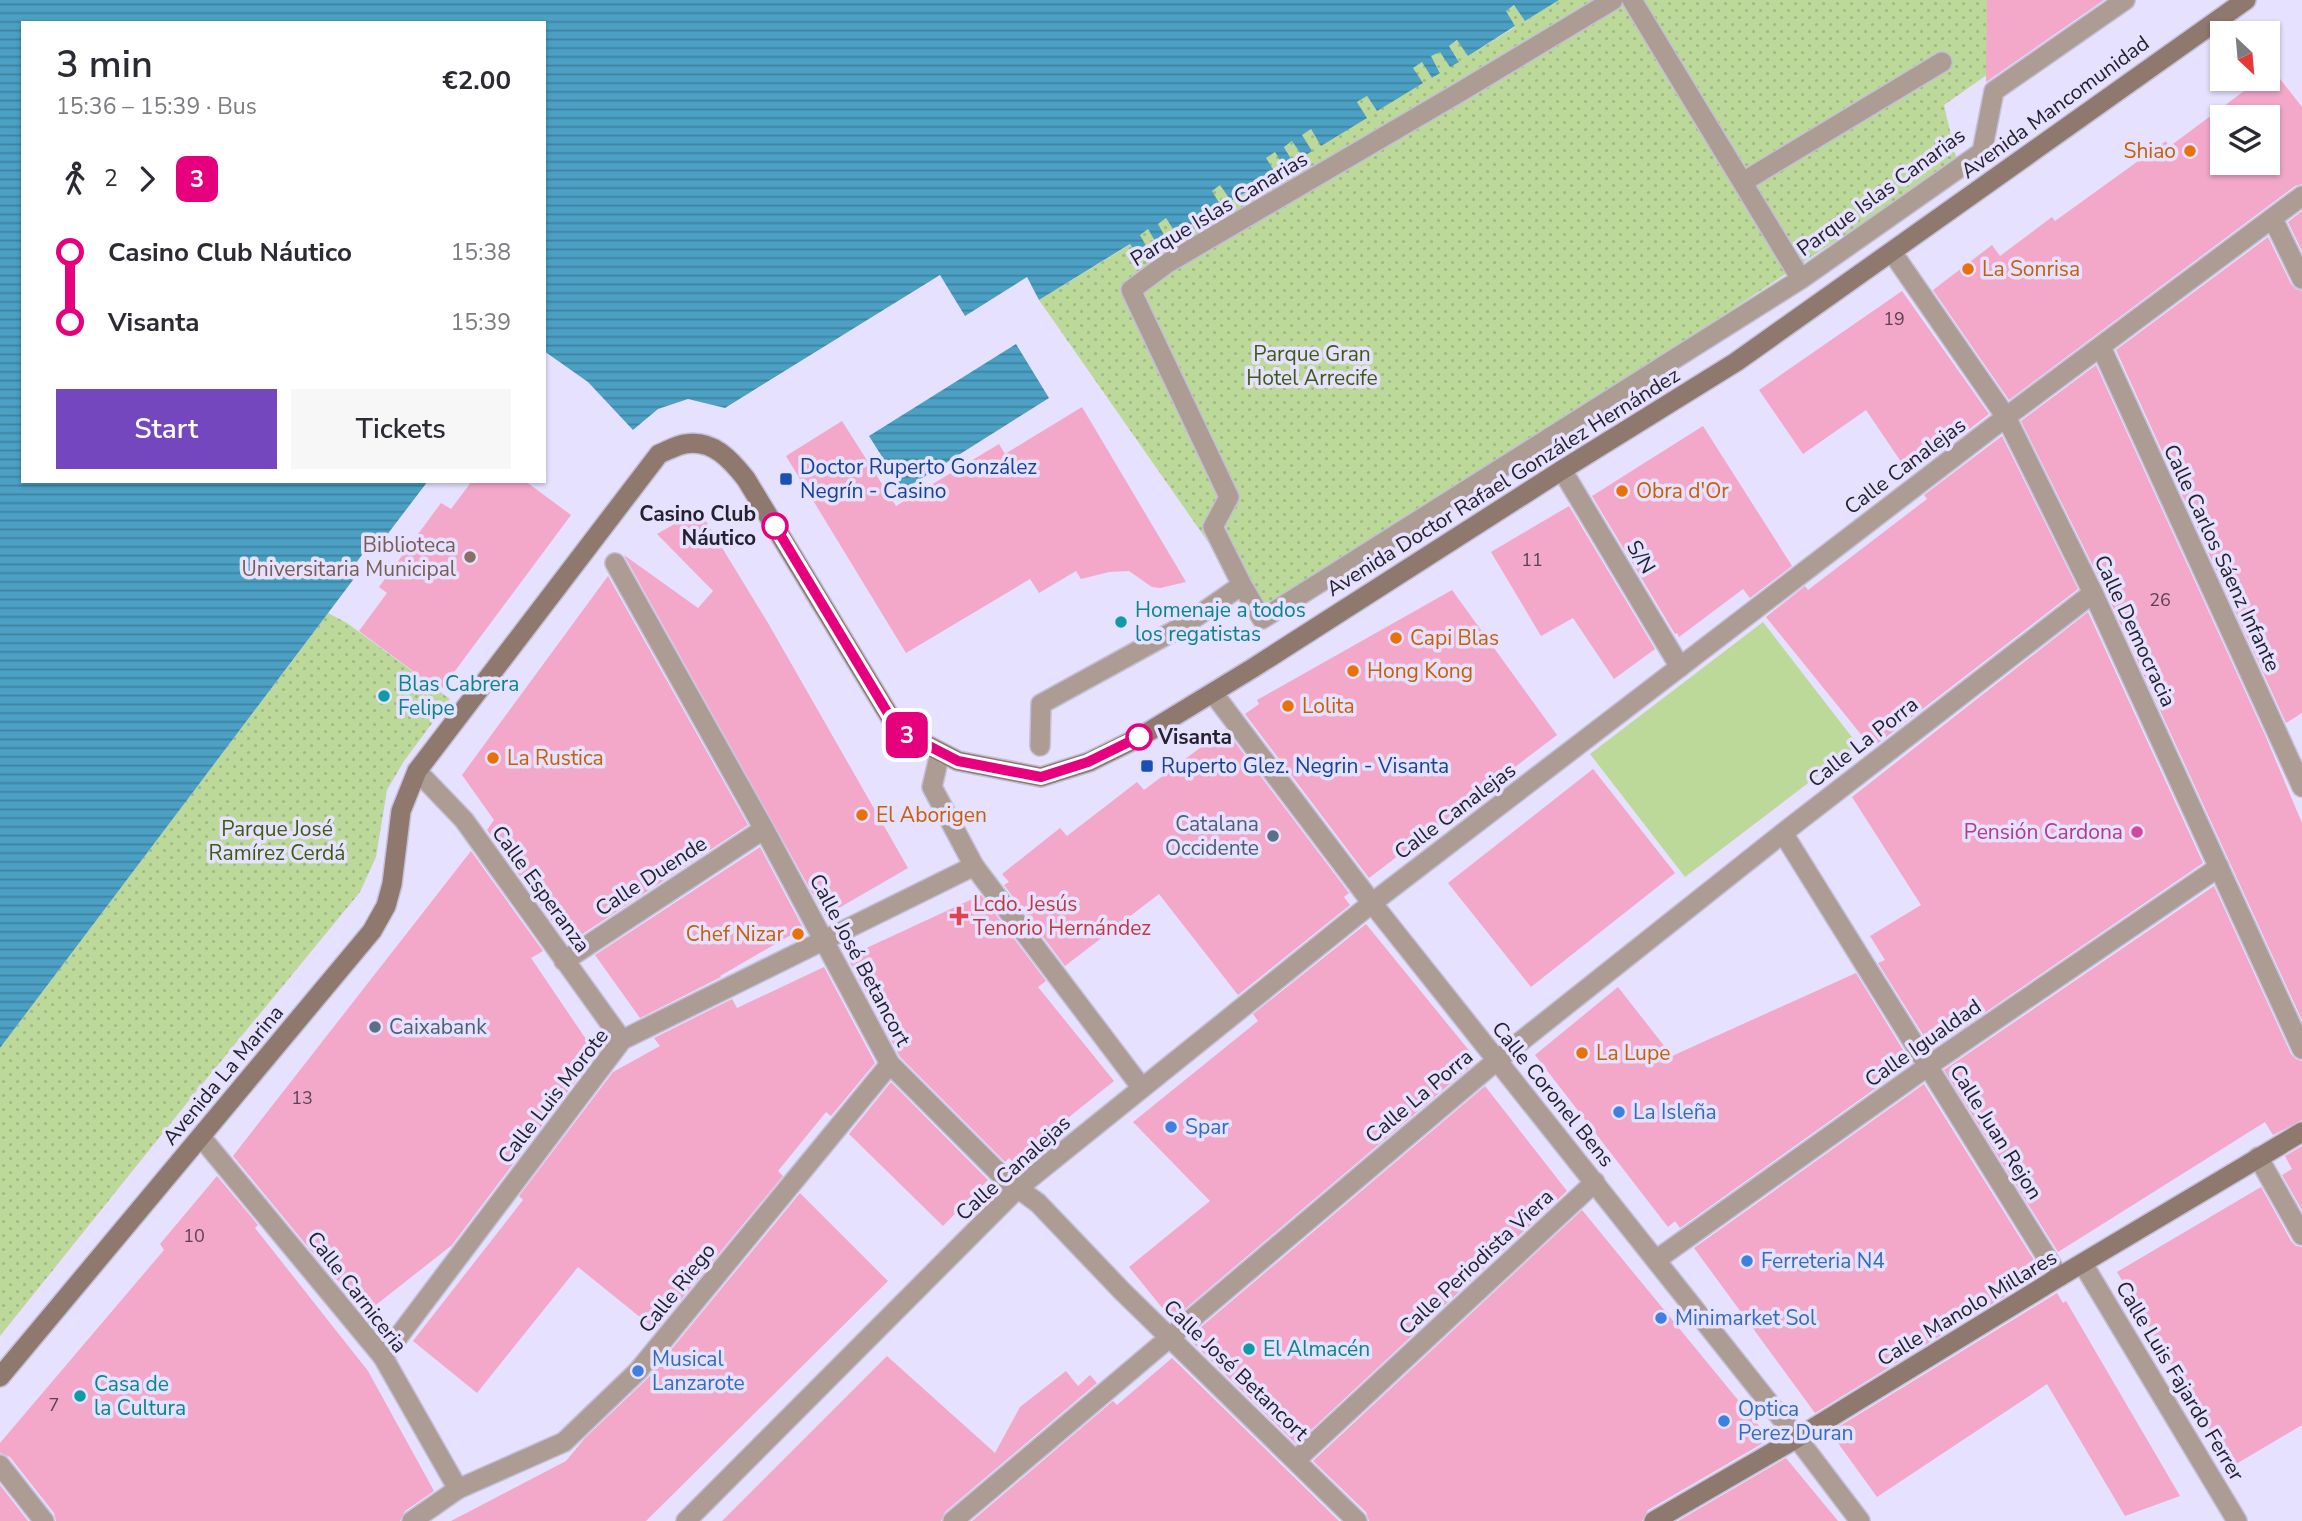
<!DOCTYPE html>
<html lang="en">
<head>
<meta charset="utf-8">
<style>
  :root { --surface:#fff; --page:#f7f7f7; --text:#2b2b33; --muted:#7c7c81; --accent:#7547bf }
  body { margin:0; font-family:"Nunito Sans",sans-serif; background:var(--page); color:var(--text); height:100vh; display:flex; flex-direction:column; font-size:26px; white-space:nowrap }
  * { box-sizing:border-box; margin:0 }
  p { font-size:23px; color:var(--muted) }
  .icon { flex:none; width:38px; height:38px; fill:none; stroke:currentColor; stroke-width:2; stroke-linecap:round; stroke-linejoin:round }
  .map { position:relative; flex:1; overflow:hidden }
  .side { position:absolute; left:21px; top:21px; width:525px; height:462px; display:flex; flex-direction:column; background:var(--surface); border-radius:0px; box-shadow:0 2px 5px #0004 }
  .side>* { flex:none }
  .badge { padding:0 14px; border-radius:10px; font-size:24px; line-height:46px }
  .needle { width:46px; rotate:154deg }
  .controls { position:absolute; left:2210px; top:21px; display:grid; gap:14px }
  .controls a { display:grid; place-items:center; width:70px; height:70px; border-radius:0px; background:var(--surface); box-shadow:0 2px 5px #0004; font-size:35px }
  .map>.badge { position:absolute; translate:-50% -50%; box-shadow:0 0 0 4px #fff }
  .legs { display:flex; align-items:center; gap:10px; height:77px; padding:0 35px; font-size:23px }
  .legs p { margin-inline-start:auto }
  .summary { display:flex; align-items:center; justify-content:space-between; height:119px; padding:0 35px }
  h1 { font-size:38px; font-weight:600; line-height:52px }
  .action { display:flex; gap:14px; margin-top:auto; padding:14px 35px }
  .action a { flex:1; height:80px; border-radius:0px; background:var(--accent); color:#fff; font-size:28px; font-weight:600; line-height:80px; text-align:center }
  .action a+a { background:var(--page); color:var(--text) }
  ul { padding:0 35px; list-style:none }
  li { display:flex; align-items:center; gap:24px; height:70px; font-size:26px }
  li i { display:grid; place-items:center; width:10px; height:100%; margin:0 9px; background:currentColor }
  li i::after { content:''; width:18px; height:18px; margin:-9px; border:5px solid; border-radius:50%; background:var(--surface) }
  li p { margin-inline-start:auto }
  li:first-child i { background:linear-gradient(#0000 50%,currentColor 0) }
  li:last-child i { background:linear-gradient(currentColor 50%,#0000 0) }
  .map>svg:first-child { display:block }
</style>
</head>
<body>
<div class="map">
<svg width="2302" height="1521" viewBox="0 0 2302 1521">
  <defs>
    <pattern id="green-dots" width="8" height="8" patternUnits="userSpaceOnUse" patternTransform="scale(1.75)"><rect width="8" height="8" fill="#bcd99a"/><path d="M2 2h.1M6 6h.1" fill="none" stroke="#a1ba85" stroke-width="1.8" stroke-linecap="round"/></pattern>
    <pattern id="water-rules" width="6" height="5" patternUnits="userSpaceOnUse" patternTransform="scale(1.75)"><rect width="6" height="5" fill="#4ba0c4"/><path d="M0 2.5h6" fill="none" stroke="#3e82a0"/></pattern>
  </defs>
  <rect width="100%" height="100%" fill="#e5e1fe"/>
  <!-- green -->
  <path fill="url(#green-dots)" d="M1559,0H2094L1944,105L1957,161L1262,619L1039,300L1131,244L1139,257L1149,251L1139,235L1148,229L1158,245L1167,240L1157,223L1166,218L1176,234L1221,207L1211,191L1220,185L1231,201L1275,174L1265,157L1275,151L1286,167L1293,162L1284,146L1293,141L1303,157L1301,135L1311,129L1321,145L1366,118L1357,102L1367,96L1377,111L1413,67L1422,62L1433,78L1440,72L1431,56L1440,51L1459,61L1449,46L1458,40L1468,56L1515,27L1505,11L1515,5L1525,21Z
    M328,613L347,623L450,699L404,761L387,790L376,857L360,892L199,1088L0,1336V1048Z"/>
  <!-- pitch -->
  <path fill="#bcd99a" d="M1763,622L1858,745L1685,877L1590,754Z"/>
  <!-- water -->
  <path fill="url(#water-rules)" d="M0,0H1559L1525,21L1514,5L1506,11L1515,26L1468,56L1457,40L1449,46L1459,62L1450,67L1440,52L1431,56L1440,73L1432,78L1422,62L1413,68L1423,83L1377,111L1367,96L1357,102L1367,118L1321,146L1311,129L1302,135L1312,151L1303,157L1292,141L1284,147L1293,162L1285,168L1275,152L1266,158L1276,174L1231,201L1220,185L1212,191L1221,206L1176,234L1166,218L1158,224L1167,240L1158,246L1148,229L1140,235L1149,251L1139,257L1130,244L1039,300L1027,277L965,316L940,275L725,408L688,399L658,409L633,430L588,382L544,351V23H23V481H428L380,544L373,540L356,563L362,568L0,1048Z
    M1016,344L1049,398L903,490L869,436Z"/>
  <!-- building -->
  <path fill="#f3a7c9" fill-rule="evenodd" d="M1987,0H2104L1986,82Z
    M2273,70L2302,107V184L2295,186L2009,400L1933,290L1992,245L2000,256L2052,217L2055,221L2166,141L2169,147L2260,79H2268V73ZM2222,117H2268V163H2222Z
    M2302,211V251L2288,222Z
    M2268,237L2291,284L2296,289L2302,291V713L2286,723L2116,350Z
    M1902,291L1989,414L1910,475L1866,410L1803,454L1759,390Z
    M2096,365L2265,735L2302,823V1020L2104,588L2021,421Z
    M1082,407L1186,582L1160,588L1152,587L1129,571L1109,572L1081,579L1076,571L1039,593L1030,579L906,653L786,456L842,421L896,506L999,444L1005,454Z
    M1703,426L1792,566L1750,598L1743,589L1679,637L1677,633L1675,634L1592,496Z
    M2002,436L2078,589L1872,748L1766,617L1805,586L1808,590L1927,499L1924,495Z
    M472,481H525L571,515L440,691L359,631L387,593L379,587L441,503L451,509Z
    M1569,506L1655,649L1614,679L1573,618L1541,636L1491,552Z
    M699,510L768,623L908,868L825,916L624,555L698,608L713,591L657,534Z
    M608,576L748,825L581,935L576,929L563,937L487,830L494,820L462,775Z
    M1452,590L1557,735L1369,878L1245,714L1259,704L1257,700Z
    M2088,612L2203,863L1932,1049L1878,963L1885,960L1870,936L1921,905L1852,797Z
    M1225,729L1349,893L1344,897L1350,905L1238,995L1159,894L1065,966L1004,885L1009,882L1002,874L1060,828L1067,836L1137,782L1144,790Z
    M1593,769L1675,873L1531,987L1448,883Z
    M760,847L803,928L720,976L721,977L640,1018L595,955Z
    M471,851L543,951L531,958L596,1054L452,1245L372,1308L331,1275L233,1156Z
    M2214,886L2291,1054L2296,1059L2302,1061V1120L2273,1135L2265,1122L2058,1252L1944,1070Z
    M981,895L1046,981L1038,987L1114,1081L1013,1162L1009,1158L1005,1162L900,1057L847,957Z
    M1366,924L1476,1059L1468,1065L1470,1067L1172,1320L1129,1267L1210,1201L1133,1122L1258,1021L1253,1014Z
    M824,967L875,1063L831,1116L826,1112L778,1171L783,1176L656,1330L578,1267L477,1393L413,1341L523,1200L519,1196L613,1072L660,1046L654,1038L732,999L737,1008Z
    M1856,973L1911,1063L1680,1228L1675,1221L1668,1227L1535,1055L1618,987L1672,1056Z
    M891,1082L988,1180L943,1226L849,1134Z
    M1924,1084L2042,1273L1815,1413L1694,1248Z
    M1485,1086L1567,1191L1296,1444L1188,1338Z
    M2302,1146V1210L2282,1175L2292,1169L2285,1156Z
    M217,1176L258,1225L255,1228L368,1371L434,1491L405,1511L400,1521H56L54,1513L10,1457L0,1453V1443L164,1250L160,1244Z
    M2261,1187L2291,1241L2296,1246L2302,1247V1425L2231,1467L2117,1272Z
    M800,1193L888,1281L646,1521H451L566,1461L585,1438L647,1379Z
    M1582,1210L1770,1439L1648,1510L1642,1521H1369L1366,1512L1313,1461Z
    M2057,1293L2063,1303L2066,1301L2180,1496L2125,1516L2047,1384L1877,1497L1830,1432Z
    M887,1356L995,1453L1020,1407L1066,1371L1078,1386L1090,1375L1097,1383L945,1512L941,1521H722Z
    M1172,1358L1339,1521H972L1113,1401L1117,1405Z
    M1786,1458L1838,1521H1678Z
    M0,1485L28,1521H0Z"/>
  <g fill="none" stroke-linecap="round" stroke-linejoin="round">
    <!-- pedestrian casing -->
    <g stroke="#c2bfd9" stroke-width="22">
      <path id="pedestrian" d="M1632,0L1801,279
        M1743,182L1942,62
        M1562,470L1680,667
        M1242,585L1262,619L1801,279L1982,152L1994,91L2125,0
        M1040,746L1041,704L1183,626L1242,585L1213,527L1229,497L1131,290L1166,264L1460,92L1613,0
        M940,753L932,787L974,866
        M201,1137L383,1357
        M2083,1264L2237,1521
        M0,1465L44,1521
        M412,1521L458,1489"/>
    </g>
    <!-- minor casing -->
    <g stroke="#c2bfd9" stroke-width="22">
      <path id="minor" d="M2273,219L2302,279
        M2101,347L2302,787
        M615,563L764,829L890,1064L1005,1179L1038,1203L1122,1291L1357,1521
        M417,771L464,820L622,1040
        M1783,833L2059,1277
        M1372,903L2006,417L1892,252
        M564,961L764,829
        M890,1064L638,1371L564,1442L458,1489L383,1357L622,1040L974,866L1142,1088
        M2258,1157L2302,1235
        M1656,1260L1928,1066L2219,867
        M1797,1438L1860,1521
        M1296,1460L1595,1182
        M953,1521L1496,1061L1783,833L2093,593"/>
    </g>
    <!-- tertiary casing -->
    <g stroke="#c2bfd9" stroke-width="22">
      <path id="tertiary" d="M2302,196L2006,417L2093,593L2302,1049
        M1213,693L1372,903L1797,1438
        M686,1521L1018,1188L1372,903"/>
    </g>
    <!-- secondary casing -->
    <g stroke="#c2bfd9" stroke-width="22">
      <path id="secondary" d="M0,1377L372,931L386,906L392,884L401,811L417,771L659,454C667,451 677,445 685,444C713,439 731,460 746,479L898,730L958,761L1041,777L1089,762L1140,737L1253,668L1562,470L1736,362L2246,0
        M1654,1521L1797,1438L2059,1277L2302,1132"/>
    </g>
    <!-- pedestrian -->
    <use href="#pedestrian" stroke="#ac9c94" stroke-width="19"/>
    <!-- minor -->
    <use href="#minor" stroke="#ac9c94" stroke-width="19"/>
    <!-- tertiary -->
    <use href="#tertiary" stroke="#ac9c94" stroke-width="19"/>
    <!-- secondary -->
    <use href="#secondary" stroke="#8f786d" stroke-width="19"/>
  </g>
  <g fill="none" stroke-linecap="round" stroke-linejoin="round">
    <!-- line-1 casing -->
    <g stroke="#fff" stroke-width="16">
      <path id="line-1" d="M775,526L898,730L958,761L1041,777L1088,762L1139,737"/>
    </g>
    <!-- line-1 -->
    <use href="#line-1" stroke="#e6007e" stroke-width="10"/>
  </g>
  <!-- markers -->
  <g fill="#e8710a" stroke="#e5e1fe" stroke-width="2.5">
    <circle cx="2190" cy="151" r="7"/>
    <circle cx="1968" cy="269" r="7"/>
    <circle cx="1622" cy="491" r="7"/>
    <circle cx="1396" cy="638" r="7"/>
    <circle cx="1353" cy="671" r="7"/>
    <circle cx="1288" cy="706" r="7"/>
    <circle cx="493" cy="758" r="7"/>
    <circle cx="862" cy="815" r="7"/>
    <circle cx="798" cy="934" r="7"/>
    <circle cx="1582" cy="1053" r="7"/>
  </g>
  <g fill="#1a4fb4" stroke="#e5e1fe" stroke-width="2.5">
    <rect x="779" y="472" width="14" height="14" rx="3.5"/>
    <rect x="1140" y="759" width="14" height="14" rx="3.5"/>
  </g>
  <g fill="#fff" stroke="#e6007e" stroke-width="3.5">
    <circle cx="775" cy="526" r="12"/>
    <circle cx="1139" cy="737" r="12"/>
  </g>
  <circle fill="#8d6e63" stroke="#e5e1fe" stroke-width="2.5" cx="470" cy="557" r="7"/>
  <g fill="#0f9aa8" stroke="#e5e1fe" stroke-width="2.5">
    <circle cx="1121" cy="622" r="7"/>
    <circle cx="384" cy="696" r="7"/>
    <circle cx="1249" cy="1349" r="7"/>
    <circle cx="80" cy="1396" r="7"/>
  </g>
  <circle fill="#d1479c" stroke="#e5e1fe" stroke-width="2.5" cx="2137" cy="832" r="7"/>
  <g fill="#5c6f8a" stroke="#e5e1fe" stroke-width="2.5">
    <circle cx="1273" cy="836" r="7"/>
    <circle cx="375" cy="1027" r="7"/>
  </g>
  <path fill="#e0444e" stroke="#e5e1fe" stroke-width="2.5" d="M955.5 905.5h7v7h7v7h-7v7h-7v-7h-7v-7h7z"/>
  <g fill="#3f7fe0" stroke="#e5e1fe" stroke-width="2.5">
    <circle cx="1619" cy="1112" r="7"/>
    <circle cx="1171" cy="1127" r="7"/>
    <circle cx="1747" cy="1261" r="7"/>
    <circle cx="1661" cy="1318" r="7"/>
    <circle cx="638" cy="1371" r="7"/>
    <circle cx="1724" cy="1421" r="7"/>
  </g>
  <g text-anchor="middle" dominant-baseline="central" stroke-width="7" stroke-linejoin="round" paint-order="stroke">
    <!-- number labels -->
    <g font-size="18" fill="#584356">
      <text x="1894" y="319">19</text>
      <text x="1532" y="560">11</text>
      <text x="2160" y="600">26</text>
      <text x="302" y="1098">13</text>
      <text x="194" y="1236">10</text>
      <text x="54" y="1405">7</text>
    </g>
    <!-- street labels -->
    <g font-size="21" fill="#24222f" stroke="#e5e1fe">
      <text transform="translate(2055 107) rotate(-36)">Avenida Mancomunidad</text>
      <text transform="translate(1881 192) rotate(-36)">Parque Islas Canarias</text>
      <text transform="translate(1219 209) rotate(-31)">Parque Islas Canarias</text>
      <text transform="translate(1905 466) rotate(-37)">Calle Canalejas</text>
      <text transform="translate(1503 482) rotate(-32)">Avenida Doctor Rafael González Hernández</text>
      <text transform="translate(1641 557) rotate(59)">S/N</text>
      <text transform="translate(2222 558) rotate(65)">Calle Carlos Sáenz Infante</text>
      <text transform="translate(2135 631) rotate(65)">Calle Democracia</text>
      <text transform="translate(1863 742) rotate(-38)">Calle La Porra</text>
      <text transform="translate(1455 811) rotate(-37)">Calle Canalejas</text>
      <text transform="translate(651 876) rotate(-33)">Calle Duende</text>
      <text transform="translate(541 889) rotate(54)">Calle Esperanza</text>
      <text transform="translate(860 960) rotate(62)">Calle José Betancort</text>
      <text transform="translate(1923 1043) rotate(-35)">Calle Igualdad</text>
      <text transform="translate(223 1075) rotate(-50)">Avenida La Marina</text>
      <text transform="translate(1553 1094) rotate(51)">Calle Coronel Bens</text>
      <text transform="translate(553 1096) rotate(-52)">Calle Luis Morote</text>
      <text transform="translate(1419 1096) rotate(-40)">Calle La Porra</text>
      <text transform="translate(1996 1132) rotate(58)">Calle Juan Rejon</text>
      <text transform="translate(1013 1168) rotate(-42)">Calle Canalejas</text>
      <text transform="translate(1476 1262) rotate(-43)">Calle Periodista Viera</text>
      <text transform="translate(677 1288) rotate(-51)">Calle Riego</text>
      <text transform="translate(357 1292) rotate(52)">Calle Carniceria</text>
      <text transform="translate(1967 1308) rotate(-31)">Calle Manolo Millares</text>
      <text transform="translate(1236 1370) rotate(44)">Calle José Betancort</text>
      <text transform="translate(2180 1381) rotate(59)">Calle Luis Fajardo Ferrer</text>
    </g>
    <!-- food labels -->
    <g font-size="21" fill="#c56008" stroke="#e5e1fe" text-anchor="start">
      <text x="2176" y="151" text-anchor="end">Shiao</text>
      <text x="1982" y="269">La Sonrisa</text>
      <text x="1636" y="491">Obra d'Or</text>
      <text x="1410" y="638">Capi Blas</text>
      <text x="1367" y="671">Hong Kong</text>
      <text x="1302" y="706">Lolita</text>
      <text x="507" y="758">La Rustica</text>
      <text x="876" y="815">El Aborigen</text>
      <text x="784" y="934" text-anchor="end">Chef Nizar</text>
      <text x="1596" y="1053">La Lupe</text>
    </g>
    <!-- park labels -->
    <g font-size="21" fill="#3f5b13" stroke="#e5e1fe">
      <text x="1312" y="354">Parque Gran<tspan x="1312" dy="24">Hotel Arrecife</tspan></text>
      <text x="277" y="829">Parque José<tspan x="277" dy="24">Ramírez Cerdá</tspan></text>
    </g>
    <!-- transit labels -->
    <g font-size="21" fill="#164399" stroke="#e5e1fe" text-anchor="start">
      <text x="800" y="467">Doctor Ruperto González<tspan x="800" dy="24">Negrín - Casino</tspan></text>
      <text x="1161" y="766">Ruperto Glez. Negrin - Visanta</text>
    </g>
    <!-- stop labels -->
    <g font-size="21" font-weight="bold" fill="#24222f" stroke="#e5e1fe" text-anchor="end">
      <text x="756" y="514">Casino Club<tspan x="756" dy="24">Náutico</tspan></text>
      <text x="1158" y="737" text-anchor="start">Visanta</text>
    </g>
    <!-- education labels -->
    <g font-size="21" fill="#785e54" stroke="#e5e1fe" text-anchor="end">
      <text x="456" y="545">Biblioteca<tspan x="456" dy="24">Universitaria Municipal</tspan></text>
    </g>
    <!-- culture labels -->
    <g font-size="21" fill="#0d838f" stroke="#e5e1fe" text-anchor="start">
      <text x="1135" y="610">Homenaje a todos<tspan x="1135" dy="24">los regatistas</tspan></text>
      <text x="398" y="684">Blas Cabrera<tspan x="398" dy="24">Felipe</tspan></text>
      <text x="1263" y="1349">El Almacén</text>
      <text x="94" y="1384">Casa de<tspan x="94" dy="24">la Cultura</tspan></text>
    </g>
    <!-- service labels -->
    <g font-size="21" fill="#4e5e75" stroke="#e5e1fe" text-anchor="end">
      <text x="1259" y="824">Catalana<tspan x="1259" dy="24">Occidente</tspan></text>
      <text x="389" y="1027" text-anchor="start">Caixabank</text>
    </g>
    <!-- hotel labels -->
    <g font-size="21" fill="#b23c85" stroke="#e5e1fe" text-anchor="end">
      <text x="2123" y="832">Pensión Cardona</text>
    </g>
    <!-- health labels -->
    <g font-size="21" fill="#be3a42" stroke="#e5e1fe" text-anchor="start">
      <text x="973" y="904">Lcdo. Jesús<tspan x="973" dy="24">Tenorio Hernández</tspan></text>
    </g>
    <!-- shop labels -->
    <g font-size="21" fill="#366cbe" stroke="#e5e1fe" text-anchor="start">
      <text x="1633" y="1112">La Isleña</text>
      <text x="1185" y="1127">Spar</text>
      <text x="1761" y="1261">Ferreteria N4</text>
      <text x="1675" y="1318">Minimarket Sol</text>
      <text x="652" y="1359">Musical<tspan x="652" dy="24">Lanzarote</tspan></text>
      <text x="1738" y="1409">Optica<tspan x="1738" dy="24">Perez Duran</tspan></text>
    </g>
  </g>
</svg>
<div class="controls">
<a><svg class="needle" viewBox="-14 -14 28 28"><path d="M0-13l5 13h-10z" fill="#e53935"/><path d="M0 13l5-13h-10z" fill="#7c7c81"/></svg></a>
<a><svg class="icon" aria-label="layers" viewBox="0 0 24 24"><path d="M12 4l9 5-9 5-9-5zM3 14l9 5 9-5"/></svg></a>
</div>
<b class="badge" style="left:907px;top:735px;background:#e6007e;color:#fff">3</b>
<section class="side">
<div class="summary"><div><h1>3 min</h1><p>15:36 – 15:39 · Bus</p></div><b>€2.00</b></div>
<div class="legs"><svg class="icon" aria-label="walk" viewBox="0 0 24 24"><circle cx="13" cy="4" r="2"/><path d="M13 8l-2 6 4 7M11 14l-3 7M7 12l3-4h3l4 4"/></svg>2<svg class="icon" aria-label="forward" viewBox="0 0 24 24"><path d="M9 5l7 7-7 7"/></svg><b class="badge" style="background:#e6007e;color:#fff">3</b></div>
<ul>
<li><i style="color:#e6007e"></i><b>Casino Club Náutico</b><p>15:38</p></li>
<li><i style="color:#e6007e"></i><b>Visanta</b><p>15:39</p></li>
</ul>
<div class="action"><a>Start</a><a>Tickets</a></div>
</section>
</div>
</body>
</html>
